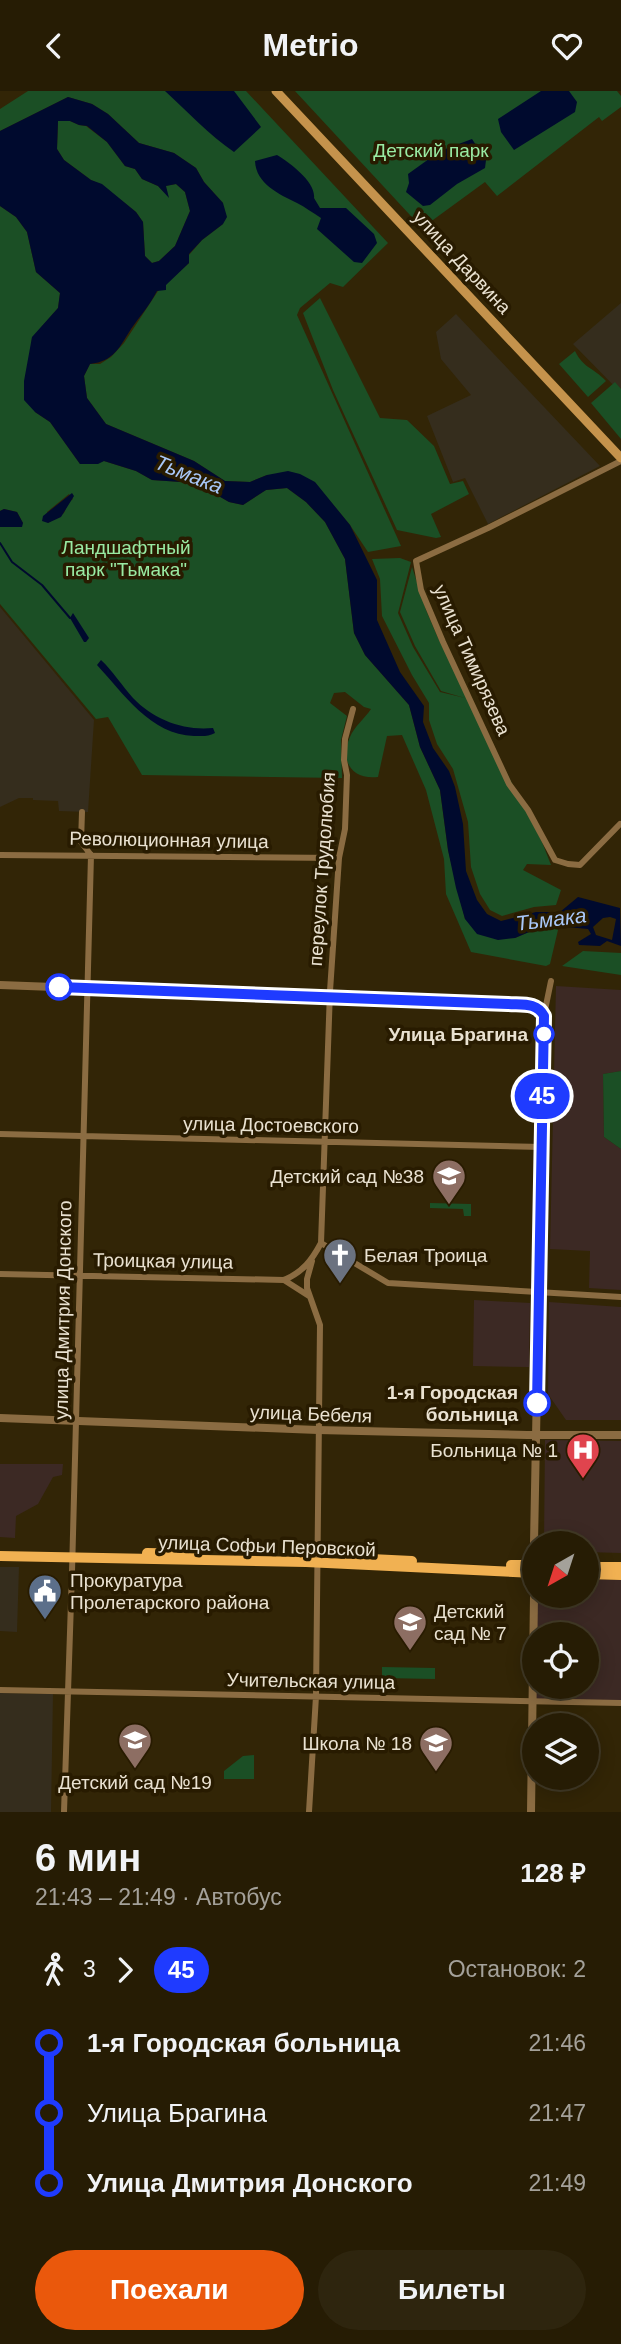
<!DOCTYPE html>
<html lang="ru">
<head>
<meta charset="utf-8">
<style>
  :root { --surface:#261c04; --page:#2e250e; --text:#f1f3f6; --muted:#a4a19a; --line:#423a26; --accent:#ea580c }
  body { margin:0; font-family:Arial,sans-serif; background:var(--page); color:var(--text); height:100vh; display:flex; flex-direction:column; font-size:26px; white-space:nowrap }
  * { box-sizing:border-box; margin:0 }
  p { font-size:23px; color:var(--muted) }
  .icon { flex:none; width:38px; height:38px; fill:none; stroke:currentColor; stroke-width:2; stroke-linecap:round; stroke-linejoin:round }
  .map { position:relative; height:1721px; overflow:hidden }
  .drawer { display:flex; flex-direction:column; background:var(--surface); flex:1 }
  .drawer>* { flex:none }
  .badge { padding:0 14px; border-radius:23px; font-size:24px; line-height:46px }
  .needle { width:46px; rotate:219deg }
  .buttons { position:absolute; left:522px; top:1440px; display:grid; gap:14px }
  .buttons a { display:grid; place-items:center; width:77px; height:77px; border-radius:50%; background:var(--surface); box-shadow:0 4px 18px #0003,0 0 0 2px var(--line); font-size:35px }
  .map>.badge { position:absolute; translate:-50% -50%; box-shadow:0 0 0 4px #fff }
  .legs { display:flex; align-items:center; gap:10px; height:77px; padding:0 35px; font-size:23px }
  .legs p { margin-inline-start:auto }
  .headline { display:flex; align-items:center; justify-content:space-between; height:119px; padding:0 35px }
  h1 { font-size:38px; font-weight:600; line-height:52px }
  .action { display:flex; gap:14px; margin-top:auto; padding:14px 35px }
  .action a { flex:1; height:80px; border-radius:42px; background:var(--accent); color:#fff; font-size:28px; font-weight:600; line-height:80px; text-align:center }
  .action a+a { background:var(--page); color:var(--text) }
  ul { padding:0 35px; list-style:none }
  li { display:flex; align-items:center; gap:24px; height:70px; font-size:26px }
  li i { display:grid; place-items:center; width:10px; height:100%; margin:0 9px; background:currentColor }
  li i::after { content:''; width:18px; height:18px; margin:-9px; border:5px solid; border-radius:50%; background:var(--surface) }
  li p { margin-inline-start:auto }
  li:first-child i { background:linear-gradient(#0000 50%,currentColor 0) }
  li:last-child i { background:linear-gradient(currentColor 50%,#0000 0) }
  header { display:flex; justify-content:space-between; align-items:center; height:91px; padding:0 35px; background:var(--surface); font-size:32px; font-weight:600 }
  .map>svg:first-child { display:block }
</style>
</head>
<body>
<header><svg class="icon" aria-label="back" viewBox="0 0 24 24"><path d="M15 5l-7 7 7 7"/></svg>Metrio<svg class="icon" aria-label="heart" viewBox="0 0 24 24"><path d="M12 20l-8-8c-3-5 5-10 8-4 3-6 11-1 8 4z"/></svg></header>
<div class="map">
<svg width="621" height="1721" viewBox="0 0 621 1721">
  <rect width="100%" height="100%" fill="#322506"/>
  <!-- commercial -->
  <path fill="#352d1d" d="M621,212V302L573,253Z
    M456,223L600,375L488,433L465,387L453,391L427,325L471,304L441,268L436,241Z
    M0,516L94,629L88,721L59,720L58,710L33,709V707H19L0,716Z
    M0,1476H19L17,1541L0,1540Z
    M0,1602L53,1603L51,1721H0Z"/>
  <!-- medical -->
  <path fill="#3c2924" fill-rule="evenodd" d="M556,895L621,899V980L603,983L604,1046L621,1058V1199L589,1197L590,1160L550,1158Z
    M474,1209L530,1212L529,1276L473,1275Z
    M549,1211L621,1216V1329H566L548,1303Z
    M545,1349L621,1350V1462L586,1461V1452H544Z
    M0,1373H63L62,1384L53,1386L38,1413L16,1425L15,1447L0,1446Z
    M586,1488L621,1489V1612L532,1611L534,1505H586ZM534,1544H586V1596H534Z"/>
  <!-- green -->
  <path fill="#1b4f25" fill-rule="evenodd" d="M28,0H246L388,152L343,196L330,192L300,217L297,224L401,455L368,461L350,434L315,392L267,384L250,391L225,390L194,370L106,333L87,307L84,285L90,273H100L111,266L124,252L158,200L189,172V164L202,149L223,133V112L204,91L196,77L174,62L139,52L108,23L92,13L68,6L0,40V18Z
    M295,0H617L621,5V16L602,30L599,26L497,105L485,91L422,137Z
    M58,30H70L79,34L86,35L107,51L125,75L135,78L142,88L158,95L168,105L165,95L176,93L185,101L190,120L175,155L159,170L152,172L145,165L143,131L136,121L102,94L91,89L64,69L57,58Z
    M0,115L16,126L27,141L36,181L60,202L58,217L32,247L30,265L35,321L50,331L80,373L104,370L136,380L152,389L196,392L229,411L243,414L266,399L287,397L306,411L325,431L345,468L354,542L365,564L409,614L420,656L440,699L448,759L465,828L515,847L536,838L556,835L558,839L550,873L546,875L471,861L446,803L444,768L426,699L402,644L387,645L378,686C352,689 339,670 350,646C354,636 365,627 371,618L364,616L345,601L334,602L330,612L347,625L341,649L342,687L142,684L108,626L96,628L0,513V436L23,432L17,421L4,418L0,420ZM69,403L73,408L68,412L64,422L48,432L47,421Z
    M320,207L380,327L407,329L434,355L450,393L463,390L469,403L431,423L441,446L436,447L397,439L333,299L303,222Z
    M575,260C584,278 593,276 606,290L588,306L559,273Z
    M615,291L621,298V348L591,312Z
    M400,467L411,471L398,522L413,556L440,601L465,607L441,600L415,555L400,521L412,476L426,519L438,547L542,751L551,774L527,773L523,779L561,799L556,814L534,816L502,825L490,819L480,803L471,776L468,731L453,678L437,653L429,629V612L412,584L382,525L380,488L372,468Z
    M583,860L621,862V884L562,875Z
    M621,980V1058L604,1046L603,983Z
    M430,1112L471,1113V1125H464L463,1118L430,1117Z
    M382,1576L435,1577V1588L382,1587Z
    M254,1664V1688H224V1680L243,1665Z"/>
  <!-- water -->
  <path fill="#000a2e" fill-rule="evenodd" d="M165,0H234L261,36L234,61C209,44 188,21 165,0Z
    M541,0H569L577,11L575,21L514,59L501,41L498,28Z
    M68,6L92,13L108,23L139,52L174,62L196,77L204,91L223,112L227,126L223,133L202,149L189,163V172L166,194V199L157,200C150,214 140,225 131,238C119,257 114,270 90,273L84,285L87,307L106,333L194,370L225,390L250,391L267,384L288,380L300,383L315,391L350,434L377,489V529L400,581L424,615L423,631L433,657L449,680L455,696L463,733L466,780L477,809L487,823L501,830L536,821H560L578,806L620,817L621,855L607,850L600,855L579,854L578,851L591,843L588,838L556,835L536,838L515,847L498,849L477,843L465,828L456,797L448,759L440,699L420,656L409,614L365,564L354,542L345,468L325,431L306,411L287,397L266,399L243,414L229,411L196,392L152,389L136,380L104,370L98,373H80L50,331L35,321L24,309V290L32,246L58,217L60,202L36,181L27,141L16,126L0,115V40ZM58,30H70L79,34L87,35L107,51L125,75L135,78L142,88L158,95L169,107L166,95L176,93L185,101L190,120L175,155L159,170L152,172L145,165L143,131L136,121L102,93L91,89L64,69L57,58ZM610,826L616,828L612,849L596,844L593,836L603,827Z
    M472,48L486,69L485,77L457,93L430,114L423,115L406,101L409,92L408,83L440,60Z
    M277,64C290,72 316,91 314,107L320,117H346L374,143L377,152L362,172L354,171L317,138L321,127C313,122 305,116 297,112C279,103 256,93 255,70Z
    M72,402L74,405L61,426L48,432L42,430L43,425Z
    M4,418L17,421L23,432L22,436H0V420Z
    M73,522L89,547L86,551H84L70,527Z
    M101,569C113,580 122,595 133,607C154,629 184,640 213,637L215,642C208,646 202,645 194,645C151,644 123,602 97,574Z"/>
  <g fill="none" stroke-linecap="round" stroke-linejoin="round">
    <!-- stream -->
    <path stroke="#000a2e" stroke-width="2" d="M0,452L12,471L42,494L70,527"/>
    <!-- minor -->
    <path stroke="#8b6c42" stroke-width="6" d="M620,733L580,774L568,773L555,769L528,719L509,693L443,551L421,499L416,470L488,437L621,370
      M0,764L339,767
      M544,924L551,890
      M0,1043L542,1056
      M321,1152L388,1192L621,1206
      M0,1183L284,1189C303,1181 312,1169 321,1152L330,900L339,767L345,738L347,684L344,669L345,648L353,618
      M284,1189L309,1205
      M0,1599L621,1612
      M64,1721L72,1481L91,764L81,751L82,721
      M309,1721L316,1605L320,1234L307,1197V1188L312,1170"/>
    <!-- tertiary -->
    <path stroke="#8b6c42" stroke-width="8" d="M0,894L508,913C522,914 537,911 544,925L534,1452
      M0,1327L318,1339L527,1344H621
      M531,1721L534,1505"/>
    <!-- secondary -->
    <path stroke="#c5934c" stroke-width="9" d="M276,0L621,367"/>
    <!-- primary -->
    <path stroke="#f1b152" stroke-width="10" d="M147,1462L192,1463
      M0,1465L306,1471L534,1482
      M350,1467L412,1470
      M511,1474H534
      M586,1476H621
      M586,1483L621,1484"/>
  </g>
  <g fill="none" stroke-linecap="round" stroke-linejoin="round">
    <!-- line-1 casing -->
    <g stroke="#fff" stroke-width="16">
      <path id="line-1" d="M59,896L508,913C522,914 537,911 544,925L537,1312"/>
    </g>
    <!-- line-1 -->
    <use href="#line-1" stroke="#1f3bff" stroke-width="10"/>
  </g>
  <!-- icons -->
  <defs>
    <g id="school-pin" transform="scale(1.75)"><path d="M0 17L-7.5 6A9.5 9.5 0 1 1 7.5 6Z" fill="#8d6e63" stroke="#281b00"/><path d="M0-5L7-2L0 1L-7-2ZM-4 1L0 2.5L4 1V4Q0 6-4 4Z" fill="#fff"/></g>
    <g id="church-pin" transform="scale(1.75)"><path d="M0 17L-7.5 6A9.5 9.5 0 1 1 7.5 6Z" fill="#6b7280" stroke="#281b00"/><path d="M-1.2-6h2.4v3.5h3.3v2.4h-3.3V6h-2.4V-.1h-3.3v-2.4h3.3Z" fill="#fff"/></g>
    <g id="hospital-pin" transform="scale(1.75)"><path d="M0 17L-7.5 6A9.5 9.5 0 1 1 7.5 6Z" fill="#e0444e" stroke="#281b00"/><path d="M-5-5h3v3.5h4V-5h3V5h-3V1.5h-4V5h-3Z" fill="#fff"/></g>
    <g id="civic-pin" transform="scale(1.75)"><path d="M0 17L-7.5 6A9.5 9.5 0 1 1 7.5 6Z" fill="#5c6f8a" stroke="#281b00"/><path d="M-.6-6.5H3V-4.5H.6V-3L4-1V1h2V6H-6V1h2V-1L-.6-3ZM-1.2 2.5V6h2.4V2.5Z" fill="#fff"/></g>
  </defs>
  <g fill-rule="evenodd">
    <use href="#school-pin" x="449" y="1085"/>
    <use href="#church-pin" x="340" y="1164"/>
    <use href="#hospital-pin" x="583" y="1359"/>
    <use href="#civic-pin" x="45" y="1500"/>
    <use href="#school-pin" x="410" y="1531"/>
    <use href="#school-pin" x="135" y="1649"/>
    <use href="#school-pin" x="436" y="1652"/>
  </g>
  <!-- markers -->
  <g fill="#fff" stroke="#1f3bff" stroke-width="3.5">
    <circle cx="59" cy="896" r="12"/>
    <circle cx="544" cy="943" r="9"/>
    <circle cx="537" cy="1312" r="12"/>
  </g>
  <g text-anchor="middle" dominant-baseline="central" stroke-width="7" stroke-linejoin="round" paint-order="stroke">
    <!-- park labels -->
    <g font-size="19" fill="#99eba3" stroke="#281b00">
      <text x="431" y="59">Детский парк</text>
      <text x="126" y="456">Ландшафтный<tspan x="126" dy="22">парк "Тьмака"</tspan></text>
    </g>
    <!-- street labels -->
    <g font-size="19" fill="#eae2d1" stroke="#281b00">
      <text transform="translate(462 171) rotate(47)">улица Дарвина</text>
      <text transform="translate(472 569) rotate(66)">улица Тимирязева</text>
      <text transform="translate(169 749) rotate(1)">Революционная улица</text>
      <text transform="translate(322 778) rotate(-86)">переулок Трудолюбия</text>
      <text transform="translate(271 1034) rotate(1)">улица Достоевского</text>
      <text transform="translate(163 1170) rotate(1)">Троицкая улица</text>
      <text transform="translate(63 1219) rotate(-89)">улица Дмитрия Донского</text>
      <text transform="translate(311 1323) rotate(2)">улица Бебеля</text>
      <text transform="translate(267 1455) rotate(2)">улица Софьи Перовской</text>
      <text transform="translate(311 1590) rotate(1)">Учительская улица</text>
    </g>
    <!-- stop labels -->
    <g font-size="19" font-weight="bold" fill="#eae2d1" stroke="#281b00" text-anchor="end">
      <text x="528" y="943">Улица Брагина</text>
      <text x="518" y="1301">1-я Городская<tspan x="518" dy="22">больница</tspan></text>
    </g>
    <!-- poi labels -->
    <g font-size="19" fill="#eae2d1" stroke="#281b00" text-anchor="end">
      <text x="424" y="1085">Детский сад №38</text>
      <text x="364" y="1164" text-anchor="start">Белая Троица</text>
      <text x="558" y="1359">Больница № 1</text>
      <text x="70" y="1489" text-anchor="start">Прокуратура<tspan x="70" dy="22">Пролетарского района</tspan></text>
      <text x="434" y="1520" text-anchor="start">Детский<tspan x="434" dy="22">сад № 7</tspan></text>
      <text x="412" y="1652">Школа № 18</text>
      <text x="135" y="1691" text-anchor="middle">Детский сад №19</text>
    </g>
    <!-- water labels -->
    <g font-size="21" font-style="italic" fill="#a9c8f9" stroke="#281b00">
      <text transform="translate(189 383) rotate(22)">Тьмака</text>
      <text transform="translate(551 828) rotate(-7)">Тьмака</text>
    </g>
  </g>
</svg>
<div class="buttons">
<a><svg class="needle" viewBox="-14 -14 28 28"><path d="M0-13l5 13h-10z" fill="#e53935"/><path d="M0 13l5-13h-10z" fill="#a4a19a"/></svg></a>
<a><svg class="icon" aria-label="locate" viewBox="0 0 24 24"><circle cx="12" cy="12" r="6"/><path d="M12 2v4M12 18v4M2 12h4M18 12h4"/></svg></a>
<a><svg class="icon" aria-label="layers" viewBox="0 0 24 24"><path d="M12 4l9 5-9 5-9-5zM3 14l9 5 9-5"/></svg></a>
</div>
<b class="badge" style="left:542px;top:1005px;background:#1f3bff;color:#fff">45</b>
</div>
<section class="drawer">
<div class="headline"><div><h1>6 мин</h1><p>21:43 – 21:49 · Автобус</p></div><b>128 ₽</b></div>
<div class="legs"><svg class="icon" aria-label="walk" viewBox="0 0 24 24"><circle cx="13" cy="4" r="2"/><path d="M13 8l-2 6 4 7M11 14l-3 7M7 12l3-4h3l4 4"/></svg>3<svg class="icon" aria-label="forward" viewBox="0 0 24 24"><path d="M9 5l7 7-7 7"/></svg><b class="badge" style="background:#1f3bff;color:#fff">45</b><p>Остановок: 2</p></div>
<ul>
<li><i style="color:#1f3bff"></i><b>1-я Городская больница</b><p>21:46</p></li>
<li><i style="color:#1f3bff"></i><span>Улица Брагина</span><p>21:47</p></li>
<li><i style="color:#1f3bff"></i><b>Улица Дмитрия Донского</b><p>21:49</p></li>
</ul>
<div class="action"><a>Поехали</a><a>Билеты</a></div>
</section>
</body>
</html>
